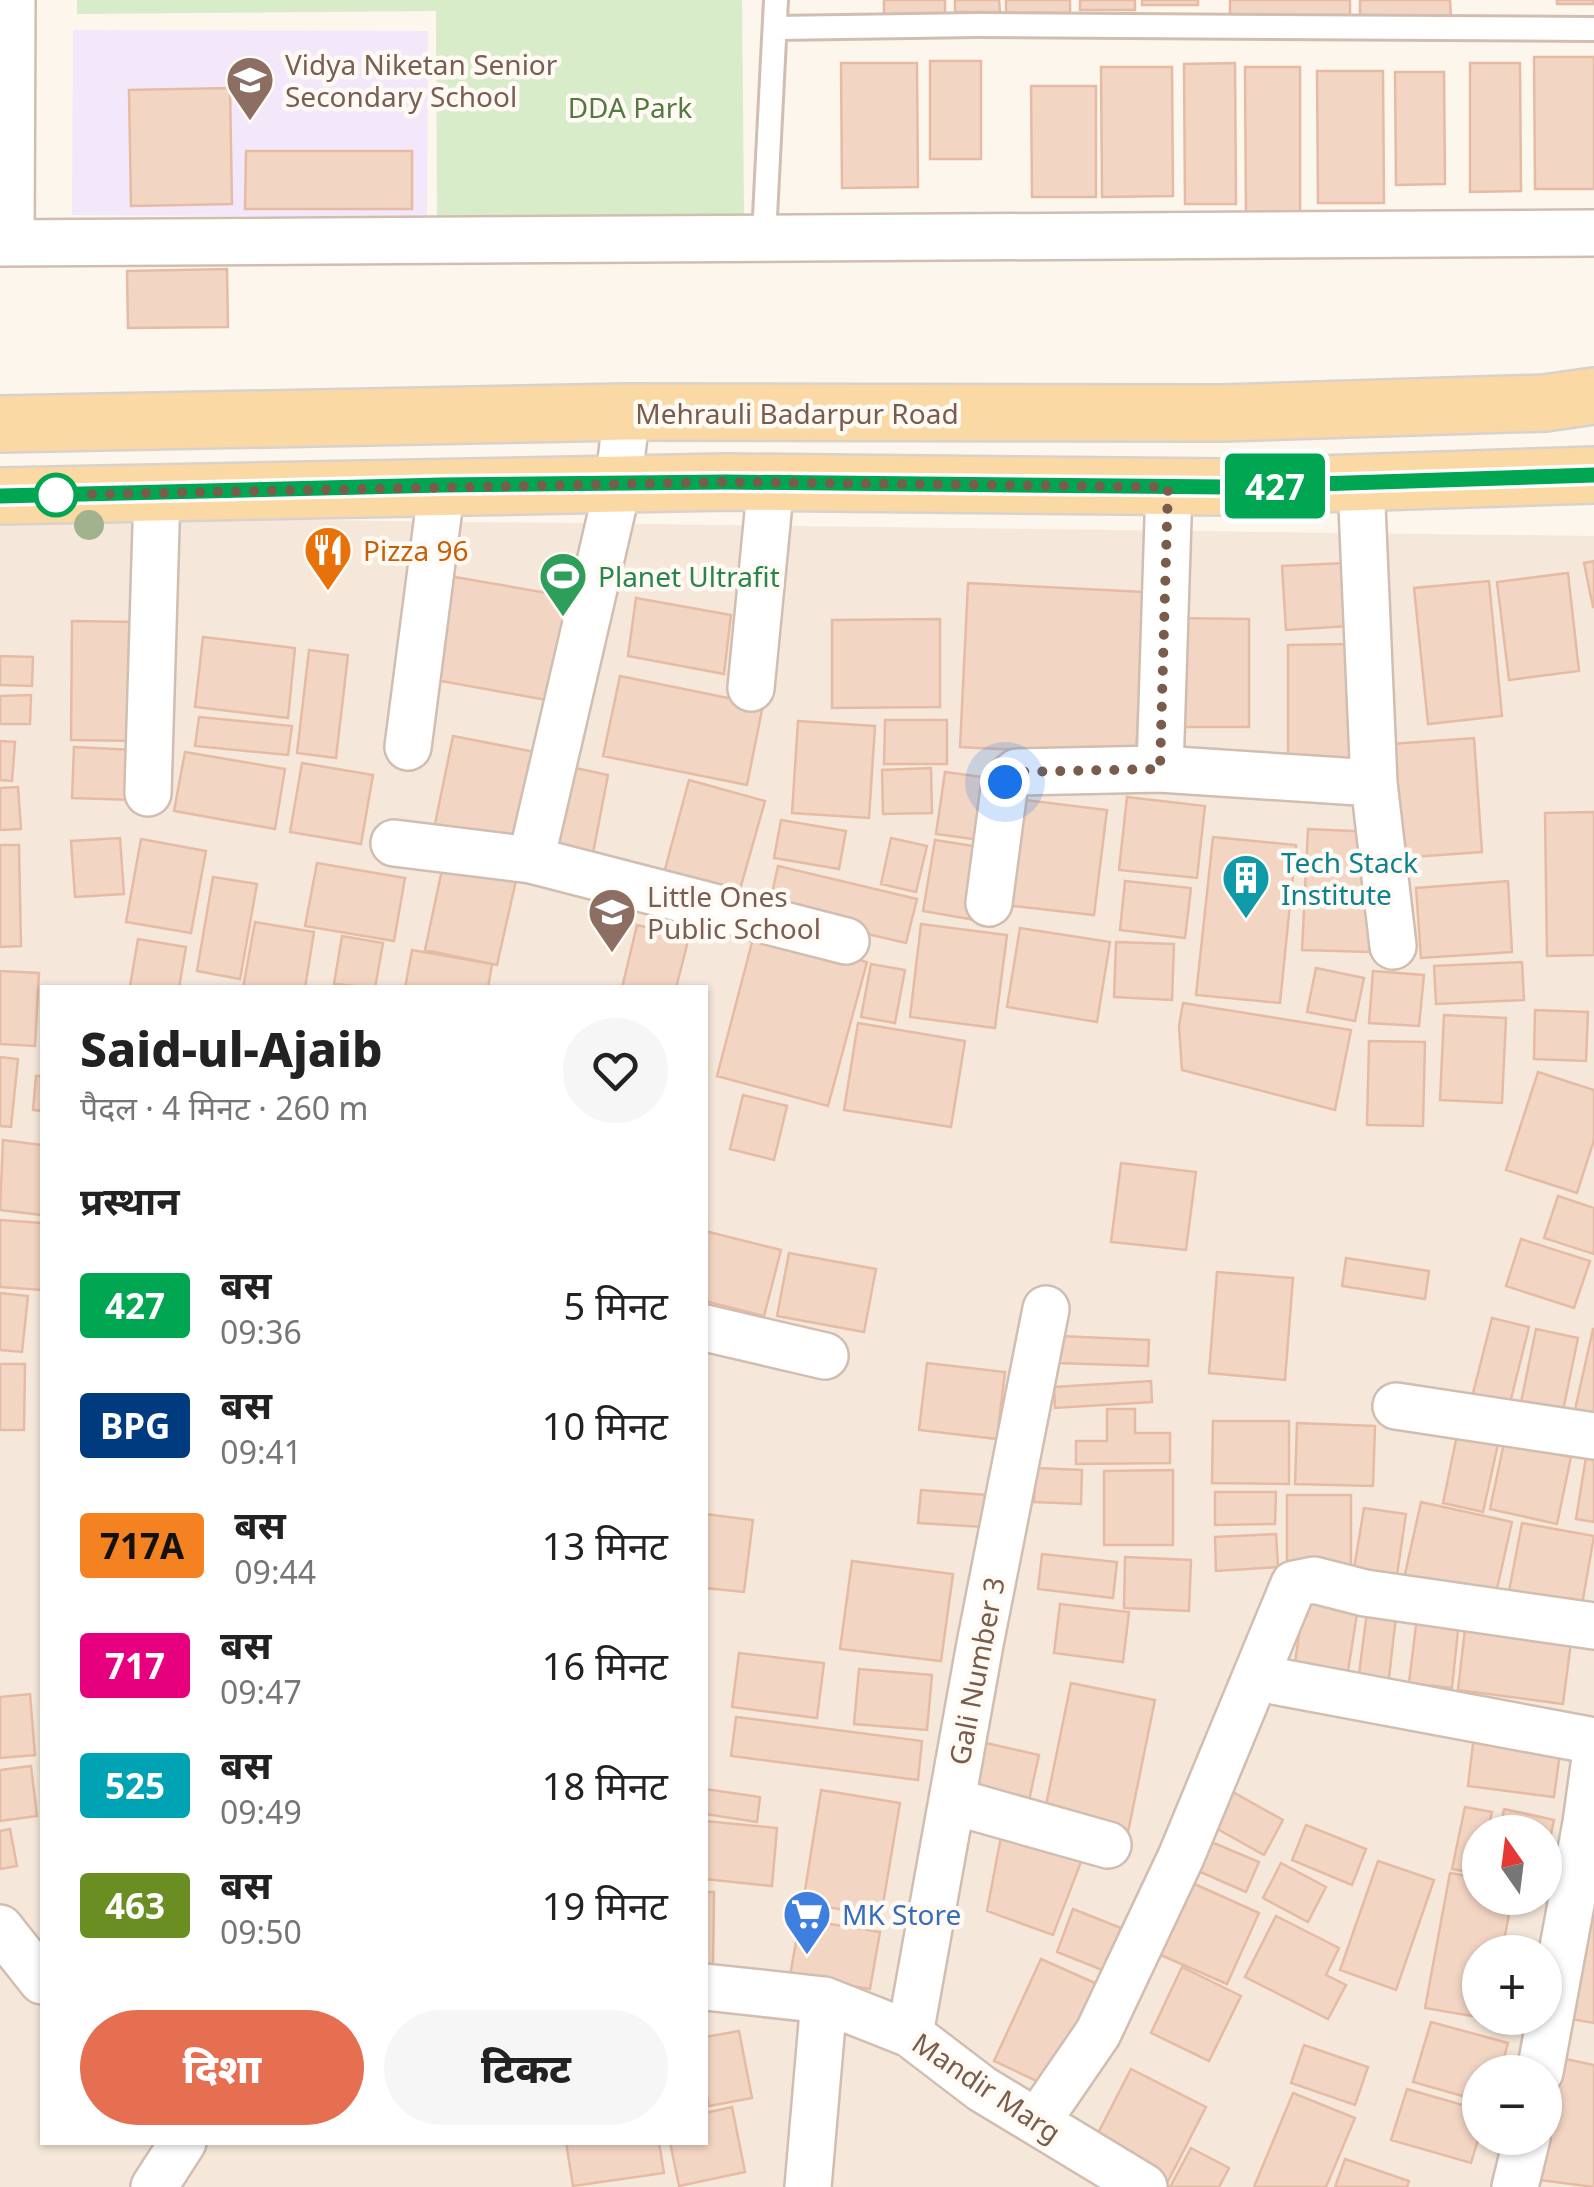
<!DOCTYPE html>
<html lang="hi">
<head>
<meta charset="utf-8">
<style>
  :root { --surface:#fff; --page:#f6f6f6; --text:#222; --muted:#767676; --accent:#e76f51 }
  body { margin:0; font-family:"Noto Sans","Noto Sans Devanagari",sans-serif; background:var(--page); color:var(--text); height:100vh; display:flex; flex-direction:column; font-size:38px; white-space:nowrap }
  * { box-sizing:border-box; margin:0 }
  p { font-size:32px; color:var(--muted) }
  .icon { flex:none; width:55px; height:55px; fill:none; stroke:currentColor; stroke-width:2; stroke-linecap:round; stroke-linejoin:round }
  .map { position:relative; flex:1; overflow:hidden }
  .details { position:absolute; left:40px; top:985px; width:668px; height:1160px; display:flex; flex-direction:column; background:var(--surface); border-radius:0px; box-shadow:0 2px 8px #0004 }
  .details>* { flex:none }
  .badge { padding:0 20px; border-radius:8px; font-size:35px; line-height:65px }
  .needle { width:65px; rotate:346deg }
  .buttons { position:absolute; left:1462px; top:1815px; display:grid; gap:20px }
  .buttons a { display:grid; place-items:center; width:100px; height:100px; border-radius:50%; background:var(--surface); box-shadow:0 2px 8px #0004; font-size:50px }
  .you { position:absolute; width:50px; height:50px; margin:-25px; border:8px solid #fff; border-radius:50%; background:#1a73e8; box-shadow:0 0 0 15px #1a73e833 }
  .map>.badge { position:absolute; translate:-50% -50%; box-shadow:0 0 0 5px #fff }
  h2 { padding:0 40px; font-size:38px; line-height:90px }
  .round { display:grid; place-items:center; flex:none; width:105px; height:105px; border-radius:52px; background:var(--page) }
  .overview { display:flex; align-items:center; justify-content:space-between; height:170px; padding:0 40px }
  h1 { font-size:48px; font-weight:800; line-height:75px }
  .primary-button { display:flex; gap:20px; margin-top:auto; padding:20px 40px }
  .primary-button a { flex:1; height:115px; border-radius:60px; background:var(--accent); color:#fff; font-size:40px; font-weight:800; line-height:115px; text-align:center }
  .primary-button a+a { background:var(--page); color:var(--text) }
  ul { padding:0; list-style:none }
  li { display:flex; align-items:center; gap:30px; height:120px; padding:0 40px }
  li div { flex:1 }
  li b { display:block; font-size:38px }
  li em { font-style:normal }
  li .badge { min-width:110px; font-weight:700; text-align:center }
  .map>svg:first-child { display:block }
</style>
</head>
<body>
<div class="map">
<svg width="1594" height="2187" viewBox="0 0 1594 2187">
  <rect width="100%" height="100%" fill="#fdf6ec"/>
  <!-- residential -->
  <path fill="#f5e8da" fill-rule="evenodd" d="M0,516L1594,536V2187H0ZM42,988H705V2142H42ZM1480,1832H1545V1898H1480ZM1480,1952H1545V2018H1480ZM1480,2072H1545V2138H1480Z"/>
  <!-- education -->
  <path fill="#f3e8fa" d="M73,30L428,31L427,217L72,215Z"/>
  <!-- green -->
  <path fill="#d8ecc9" d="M77,0H742L744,214L437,217L436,11L77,14Z"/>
  <!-- building -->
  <path fill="#f3d5c3" stroke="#e6bba3" stroke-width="2.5" d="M884,0H945V18L884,19Z
    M955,0H999L1000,12H955Z
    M1006,0H1070V13H1006Z
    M1080,0H1135V10H1080Z
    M1142,0H1198V5H1142Z
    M1230,0H1350V19L1230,20Z
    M1360,0H1450L1451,19L1360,20Z
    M1557,0H1594V4H1557Z
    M1534,57H1594V189H1535Z
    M930,61H981V159H930Z
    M841,63H917L918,187L842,188Z
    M1235,63L1236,204H1185L1184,64Z
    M1470,63H1520L1521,191L1470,192Z
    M1101,67H1172L1173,196L1102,197Z
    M1245,67H1300V220L1246,221Z
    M1317,71H1383L1384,203H1318Z
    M1395,72H1444L1445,184L1396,185Z
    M1031,86H1096V197H1032Z
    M230,88L232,204L131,206L129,90Z
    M246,151H412V209H245Z
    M227,269L228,327L128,328L127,271Z
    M1594,561V607H1593L1584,563Z
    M1345,563L1349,626L1286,630L1282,566Z
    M1568,573L1579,671L1509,680L1497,582Z
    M449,576L570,597L552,701L430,679Z
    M1489,581L1502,716L1428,724L1414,588Z
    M968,583L1144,592L1136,756L960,747Z
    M636,598L731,615L724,674L628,656Z
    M1173,618L1249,619V727H1173Z
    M940,619V707L832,708V620Z
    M72,621L139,622L137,741L71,740Z
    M203,637L295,648L288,718L195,707Z
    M1352,644V759H1288V645Z
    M309,650L348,655L336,758L297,753Z
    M0,656L33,657L32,686L0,685Z
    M620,676L763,705L747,785L603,756Z
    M31,695L30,724H0V696Z
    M199,717L292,726L288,755L195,746Z
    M885,720H947V764H884Z
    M798,721L875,726L869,818L792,813Z
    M453,736L535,752L518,840L435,824Z
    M1474,738L1482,852L1399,858L1391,744Z
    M0,741L15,742L12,781L0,780Z
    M74,747L134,750L133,800L72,798Z
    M185,752L285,769L275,829L174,811Z
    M302,763L373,775L361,844L290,832Z
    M566,766L608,775L593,853L550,845Z
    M931,768L932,813L883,814L882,770Z
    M945,772L997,779L988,841L936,834Z
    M689,780L765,801L739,893L664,873Z
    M18,787L21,829L0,830V788Z
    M1127,797L1205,806L1197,878L1119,870Z
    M1017,799L1107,810L1094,915L1004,905Z
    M1594,812V955L1547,956L1545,813Z
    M781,820L846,831L839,869L774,858Z
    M1308,829L1373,832L1369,952L1302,950Z
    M1213,837L1296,845L1280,1003L1196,995Z
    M120,838L124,894L75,897L71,841Z
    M891,838L927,846L916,892L881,884Z
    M141,839L206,851L191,933L126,922Z
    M935,840L986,848L975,920L923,911Z
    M0,845H19L21,946L0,947Z
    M444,860L517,876L497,965L425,950Z
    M317,863L405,878L394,941L305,926Z
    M778,866L917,899L906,943L768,911Z
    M213,877L257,884L240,979L197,971Z
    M1125,881L1191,888L1185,938L1120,930Z
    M1508,881L1512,952L1421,958L1416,888Z
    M255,922L314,932L305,988H243Z
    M921,924L1007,935L995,1028L910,1017Z
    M637,925L689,937L676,988H622Z
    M1020,928L1110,942L1097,1022L1007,1007Z
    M755,931L867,962L828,1106L717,1076Z
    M342,936L383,943L375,988L334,984Z
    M138,939L186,947L179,988L130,986Z
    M1116,942L1174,944L1172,1000L1114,997Z
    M412,950L492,964L488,988H405Z
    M1522,962L1524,1000L1436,1004L1434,966Z
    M871,964L905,970L895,1023L861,1017Z
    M1316,968L1364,978L1355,1021L1307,1012Z
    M0,971L39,973L35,1046L0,1044Z
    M1373,971L1424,975L1419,1026L1369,1023Z
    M1183,1003L1351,1030L1335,1110L1182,1070L1179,1026Z
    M1535,1010L1588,1012L1586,1061L1534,1059Z
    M1444,1015L1506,1018L1502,1103L1440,1100Z
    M858,1023L965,1041L951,1127L844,1110Z
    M1369,1041L1425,1042L1423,1126L1367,1125Z
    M0,1057L18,1059L11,1127L0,1126Z
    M1538,1072L1594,1090V1140L1577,1193L1506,1170Z
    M36,1076H42V1111L33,1110Z
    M743,1095L787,1106L774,1160L730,1149Z
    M3,1140L42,1145V1215L0,1210Z
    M1121,1163L1196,1172L1186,1250L1111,1242Z
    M1558,1196L1594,1208V1254L1544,1238Z
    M0,1220L42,1223V1290L0,1287Z
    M705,1231L781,1250L764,1316L705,1301Z
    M1521,1239L1590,1261L1574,1308L1506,1286Z
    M789,1253L876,1269L864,1332L777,1316Z
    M1346,1258L1429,1271L1425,1299L1342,1286Z
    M1217,1272L1293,1278L1285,1380L1209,1373Z
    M0,1293L28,1296L22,1352L0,1350Z
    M1492,1318L1529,1327L1507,1415L1470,1405Z
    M1536,1329L1578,1338L1559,1430L1517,1422Z
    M1593,1329H1594V1433L1571,1428Z
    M1059,1336L1149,1340L1148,1366L1057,1363Z
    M927,1363L1005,1372L997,1439L919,1430Z
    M0,1364H25L24,1430H0Z
    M1151,1381L1152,1402L1055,1408L1054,1387Z
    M1107,1409H1135V1433H1170V1463L1076,1464V1441H1107Z
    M1213,1421H1289V1484L1212,1483Z
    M1297,1423L1375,1426L1373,1486L1295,1484Z
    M1457,1435L1498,1444L1483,1512L1443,1503Z
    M1504,1443L1571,1457L1557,1524L1490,1509Z
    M1587,1451L1594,1452V1522L1576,1519Z
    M1035,1468L1082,1470L1081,1504L1034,1502Z
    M1173,1470V1545H1104V1471Z
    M921,1490L987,1495L984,1527L918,1523Z
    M1215,1492H1276L1275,1524L1215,1525Z
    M1287,1495H1351V1574H1287Z
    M1421,1502L1512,1522L1494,1602L1403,1583Z
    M1364,1508L1406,1514L1397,1575L1354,1569Z
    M705,1514L753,1520L744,1592L705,1588Z
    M1522,1523L1594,1536L1580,1616L1507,1602Z
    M1276,1534L1278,1567L1216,1571L1215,1537Z
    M1042,1554L1117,1562L1113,1598L1038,1589Z
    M1125,1557L1191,1560L1189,1611L1124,1608Z
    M852,1561L953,1574L941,1661L840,1649Z
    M1305,1593L1359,1601L1348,1671L1295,1663Z
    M1060,1604L1129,1612L1123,1662L1054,1653Z
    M1368,1604L1397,1608L1388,1686L1358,1682Z
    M1417,1617L1459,1621L1452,1688L1409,1683Z
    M1466,1620L1572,1634L1563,1704L1458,1690Z
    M739,1653L824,1663L817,1718L732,1707Z
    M859,1669L932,1675L927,1730L854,1724Z
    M1071,1683L1155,1700L1128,1832L1044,1815Z
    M30,1694L35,1755L0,1758V1697Z
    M736,1717L922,1741L918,1780L731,1756Z
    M1475,1727L1562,1738L1554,1797L1468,1786Z
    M973,1740L1039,1755L1028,1805L962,1790Z
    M31,1766L37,1816L0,1821V1770Z
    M705,1789L760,1797L757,1822L705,1814Z
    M821,1790L900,1803L881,1916L803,1903Z
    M1233,1792L1283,1820L1264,1855L1214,1827Z
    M1465,1807L1492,1812L1487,1832H1480L1479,1874L1452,1869Z
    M1504,1809L1554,1820L1545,1862V1832H1500Z
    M705,1821L777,1828L772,1886L705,1879Z
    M1306,1825L1366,1849L1352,1885L1292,1860Z
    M1003,1826L1084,1854L1053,1935L987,1911Z
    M10,1829L17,1866L0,1869V1831Z
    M1209,1841L1259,1862L1246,1892L1196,1870Z
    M1378,1861L1434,1880L1396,1990L1340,1970Z
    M1281,1863L1326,1887L1308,1922L1263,1898Z
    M1450,1873L1480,1878V1898H1512L1502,1952H1480V2018L1490,2019L1425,2008Z
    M1179,1877L1259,1913L1227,1984L1147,1949Z
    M705,1892H714L713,1970H705Z
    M1594,1897V2023L1554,2016Z
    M1073,1909L1121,1928L1105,1971L1057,1952Z
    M1276,1916L1339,1948L1326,1975L1346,1985L1328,2019L1245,1977Z
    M800,1919L880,1932L870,1989L790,1976Z
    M1041,1959L1104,1987L1056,2090L994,2061Z
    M1182,1967L1241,1996L1209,2061L1151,2033Z
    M1431,2022L1508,2043L1500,2072H1480V2101L1413,2082Z
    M739,2031L752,2098L709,2106L705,2086V2037Z
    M1304,2045L1368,2067L1355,2105L1291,2083Z
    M1561,2058L1594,2065V2187L1539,2180Z
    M1131,2069L1206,2107L1168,2181L1093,2143Z
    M1407,2089L1480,2110V2133L1471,2163L1391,2140Z
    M1293,2093L1355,2118L1326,2187H1254Z
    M732,2107L745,2172L679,2186L670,2142H705V2113Z
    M566,2142H659L664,2173L573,2186Z
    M1191,2148L1229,2168L1219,2187H1170Z
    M1345,2159L1409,2181L1407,2187H1335Z"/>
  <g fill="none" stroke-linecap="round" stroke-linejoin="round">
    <!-- lane casing -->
    <g stroke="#d1beb0" stroke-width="28">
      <path id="lane" d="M775,28L978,25L1594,29
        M764,236L776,0"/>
    </g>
    <!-- street casing -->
    <g stroke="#d1beb0" stroke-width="50">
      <path id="street" d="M11,241L12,0
        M0,243L1594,233
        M751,688L771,482
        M408,747L442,485
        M1160,769L1374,783L1361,483
        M1374,783L1393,946
        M148,793L157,493
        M394,843L531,860L846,941
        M531,860L618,485L627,412
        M989,903L1005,782L1017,772L1160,769L1169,487
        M705,1328L825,1356
        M1396,1406L1594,1436
        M1258,1678L1594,1741
        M952,1801L1108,1845
        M0,1928L42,1981
        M705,1987L824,2000L910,2034L982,2089L1144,2187
        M910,2034L980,1644L1046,1309
        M1540,2072L1586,1823L1594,1765
        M1037,2122L1098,2033L1181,1857L1294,1584L1314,1580L1365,1593L1594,1626
        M154,2187L183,2142
        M808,2187L824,2000
        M1515,2187L1527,2138"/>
    </g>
    <!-- primary casing -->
    <g stroke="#dad1cd" stroke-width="60">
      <path id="primary" d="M0,424L627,412L1223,413L1545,403L1594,396
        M0,496L726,482L1225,487L1594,475"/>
    </g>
    <!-- lane -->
    <use href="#lane" stroke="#fff" stroke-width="22"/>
    <!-- street -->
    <use href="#street" stroke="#fff" stroke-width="45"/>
    <!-- primary -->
    <use href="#primary" stroke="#fbd9a5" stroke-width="55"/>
  </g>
  <!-- trees -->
  <circle fill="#a0b28e" cx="89" cy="525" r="15"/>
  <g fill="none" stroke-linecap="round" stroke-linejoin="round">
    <!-- line casing -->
    <g stroke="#fff" stroke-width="22">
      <path id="line" d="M0,496L442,485L726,482L1225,487L1594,475"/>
    </g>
    <!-- line -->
    <use href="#line" stroke="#00a651" stroke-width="15"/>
    <!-- walk -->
    <path stroke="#7a5c4d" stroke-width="10" stroke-dasharray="0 18" d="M56,495L726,482L1168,487L1160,769L1017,772L1005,782"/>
  </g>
  <!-- icons -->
  <defs>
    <g id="school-pin" transform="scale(2.5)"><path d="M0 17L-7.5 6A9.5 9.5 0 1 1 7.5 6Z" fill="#8d6e63" stroke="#fffaf3"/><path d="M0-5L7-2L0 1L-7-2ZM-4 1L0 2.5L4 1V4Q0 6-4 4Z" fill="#fff"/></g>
    <g id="restaurant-pin" transform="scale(2.5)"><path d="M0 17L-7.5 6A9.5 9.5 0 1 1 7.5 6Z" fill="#e8710a" stroke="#fffaf3"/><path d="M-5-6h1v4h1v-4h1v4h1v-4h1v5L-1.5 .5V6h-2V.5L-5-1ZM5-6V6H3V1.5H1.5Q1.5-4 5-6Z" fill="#fff"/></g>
    <g id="stadium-pin" transform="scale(2.5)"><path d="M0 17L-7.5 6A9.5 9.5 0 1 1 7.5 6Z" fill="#2e9e5b" stroke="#fffaf3"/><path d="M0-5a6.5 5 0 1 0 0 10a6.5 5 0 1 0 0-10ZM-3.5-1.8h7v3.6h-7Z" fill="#fff"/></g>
    <g id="building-pin" transform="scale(2.5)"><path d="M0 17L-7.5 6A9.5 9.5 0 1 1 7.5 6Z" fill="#0f9aa8" stroke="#fffaf3"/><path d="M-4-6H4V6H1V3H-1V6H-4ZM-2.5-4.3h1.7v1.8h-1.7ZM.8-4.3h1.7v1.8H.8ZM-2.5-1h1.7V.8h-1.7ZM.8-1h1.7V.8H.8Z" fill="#fff"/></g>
    <g id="supermarket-pin" transform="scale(2.5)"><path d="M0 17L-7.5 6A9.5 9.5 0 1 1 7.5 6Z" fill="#3f7fe0" stroke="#fffaf3"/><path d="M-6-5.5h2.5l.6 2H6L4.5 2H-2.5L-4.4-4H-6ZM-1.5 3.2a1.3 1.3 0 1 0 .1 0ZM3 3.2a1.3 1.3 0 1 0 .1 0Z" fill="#fff"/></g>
  </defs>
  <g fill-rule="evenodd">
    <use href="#school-pin" x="250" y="80"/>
    <use href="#restaurant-pin" x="328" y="550"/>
    <use href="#stadium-pin" x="563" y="576"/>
    <use href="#building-pin" x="1246" y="878"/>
    <use href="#school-pin" x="612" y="912"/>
    <use href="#supermarket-pin" x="807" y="1914"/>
  </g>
  <!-- markers -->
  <circle fill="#fff" stroke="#00a651" stroke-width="5" cx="56" cy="495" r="20"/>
  <g text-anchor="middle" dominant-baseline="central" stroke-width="9" stroke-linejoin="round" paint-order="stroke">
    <!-- education labels -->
    <g font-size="28" fill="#785e54" stroke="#fffaf3" text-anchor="start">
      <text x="285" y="64">Vidya Niketan Senior<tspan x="285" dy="32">Secondary School</tspan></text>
      <text x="647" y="896">Little Ones<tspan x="647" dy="32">Public School</tspan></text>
    </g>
    <!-- park labels -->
    <g font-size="28" fill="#537a41" stroke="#fffaf3">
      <text x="630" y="107">DDA Park</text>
    </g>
    <!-- street labels -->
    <g font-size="28" fill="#7a5c4d" stroke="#fffaf3">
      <text x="797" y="413">Mehrauli Badarpur Road</text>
      <text transform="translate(976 1671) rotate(-79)">Gali Number 3</text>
      <text transform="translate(987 2087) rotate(34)">Mandir Marg</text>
    </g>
    <!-- food labels -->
    <g font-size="28" fill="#c56008" stroke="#fffaf3" text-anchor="start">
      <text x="363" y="550">Pizza 96</text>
    </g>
    <!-- leisure labels -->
    <g font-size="28" fill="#27864d" stroke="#fffaf3" text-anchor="start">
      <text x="598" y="576">Planet Ultrafit</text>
    </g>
    <!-- culture labels -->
    <g font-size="28" fill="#0d838f" stroke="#fffaf3" text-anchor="start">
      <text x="1281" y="862">Tech Stack<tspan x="1281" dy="32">Institute</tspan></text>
    </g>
    <!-- shop labels -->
    <g font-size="28" fill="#366cbe" stroke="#fffaf3" text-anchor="start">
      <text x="842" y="1914">MK Store</text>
    </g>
  </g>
</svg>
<div class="buttons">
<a><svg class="needle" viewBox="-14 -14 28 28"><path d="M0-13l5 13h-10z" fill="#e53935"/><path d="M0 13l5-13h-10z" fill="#767676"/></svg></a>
<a>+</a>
<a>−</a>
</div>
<div class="you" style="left:1005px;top:782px"></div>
<b class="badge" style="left:1275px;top:486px;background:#00a651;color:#fff">427</b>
<section class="details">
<div class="overview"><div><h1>Said-ul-Ajaib</h1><p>पैदल · 4 मिनट · 260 m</p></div><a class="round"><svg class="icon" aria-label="heart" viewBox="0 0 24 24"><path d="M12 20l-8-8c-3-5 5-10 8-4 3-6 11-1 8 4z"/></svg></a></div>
<h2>प्रस्थान</h2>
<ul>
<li><span class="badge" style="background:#00a651;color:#fff">427</span><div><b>बस</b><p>09:36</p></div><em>5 मिनट</em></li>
<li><span class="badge" style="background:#003b80;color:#fff">BPG</span><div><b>बस</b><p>09:41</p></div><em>10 मिनट</em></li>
<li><span class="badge" style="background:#f58220;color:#111">717A</span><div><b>बस</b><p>09:44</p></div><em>13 मिनट</em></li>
<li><span class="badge" style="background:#e6007e;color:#fff">717</span><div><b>बस</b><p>09:47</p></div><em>16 मिनट</em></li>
<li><span class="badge" style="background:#00a3b4;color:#fff">525</span><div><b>बस</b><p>09:49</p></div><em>18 मिनट</em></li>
<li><span class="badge" style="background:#6b8e23;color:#fff">463</span><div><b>बस</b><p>09:50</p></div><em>19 मिनट</em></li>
</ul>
<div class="primary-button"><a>दिशा</a><a>टिकट</a></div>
</section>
</div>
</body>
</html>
